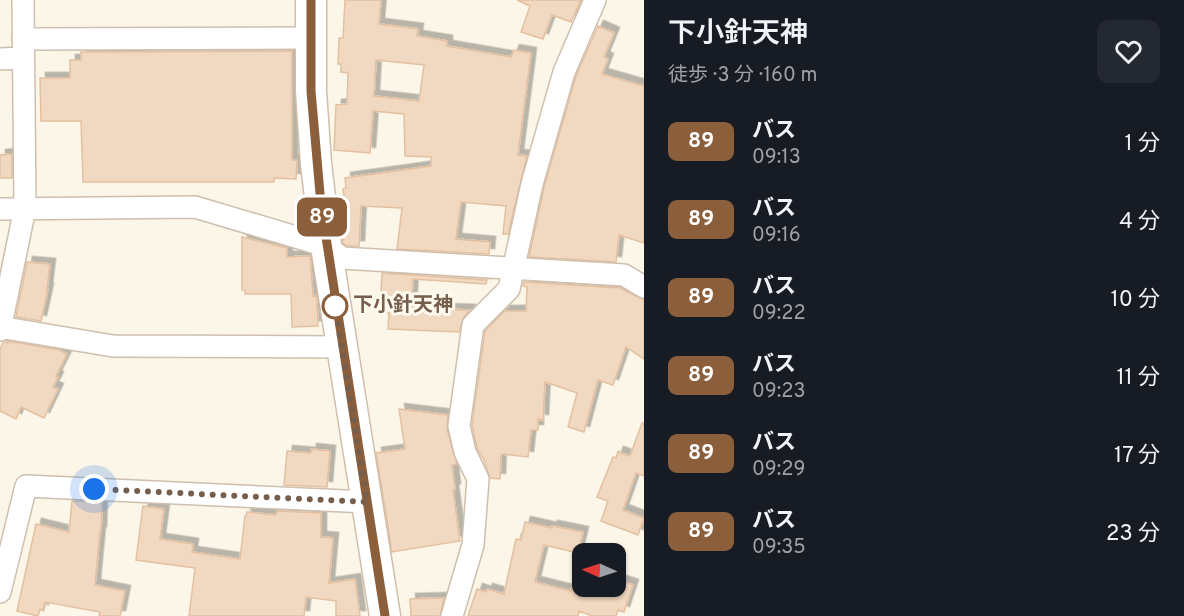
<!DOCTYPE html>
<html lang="ja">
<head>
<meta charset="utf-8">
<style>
  :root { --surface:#171b24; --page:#242831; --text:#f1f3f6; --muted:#9ea1a6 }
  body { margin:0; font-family:Overpass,"Noto Sans JP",sans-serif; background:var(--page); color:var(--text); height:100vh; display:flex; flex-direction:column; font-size:22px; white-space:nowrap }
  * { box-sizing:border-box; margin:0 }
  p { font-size:20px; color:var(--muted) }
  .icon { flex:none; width:33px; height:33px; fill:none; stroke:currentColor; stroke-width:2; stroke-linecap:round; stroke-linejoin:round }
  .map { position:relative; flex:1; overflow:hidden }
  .details { display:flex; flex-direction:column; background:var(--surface); width:540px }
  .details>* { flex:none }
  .badge { padding:0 12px; border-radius:9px; font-size:21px; line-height:39px }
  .needle { width:39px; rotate:273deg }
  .fabs { position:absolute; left:572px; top:543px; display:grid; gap:12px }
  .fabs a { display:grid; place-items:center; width:54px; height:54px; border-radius:12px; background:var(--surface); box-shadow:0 2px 4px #0004; font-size:30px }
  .you { position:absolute; width:30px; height:30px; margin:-15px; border:4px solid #fff; border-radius:50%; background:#1a73e8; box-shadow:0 0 0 9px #1a73e833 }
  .map>.badge { position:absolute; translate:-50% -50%; box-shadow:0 0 0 3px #fff }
  .round { display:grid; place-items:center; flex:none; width:63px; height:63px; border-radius:12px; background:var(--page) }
  .overview { display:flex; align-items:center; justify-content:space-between; height:102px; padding:0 24px }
  h1 { font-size:28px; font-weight:600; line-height:45px }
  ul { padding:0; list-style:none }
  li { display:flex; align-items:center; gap:18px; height:78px; padding:0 24px }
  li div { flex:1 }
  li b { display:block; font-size:22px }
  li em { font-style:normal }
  li .badge { min-width:66px; font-weight:700; text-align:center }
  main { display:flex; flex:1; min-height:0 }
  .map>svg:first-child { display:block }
</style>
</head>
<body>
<main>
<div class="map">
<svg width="644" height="616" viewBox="0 0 644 616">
  <defs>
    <filter id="shadow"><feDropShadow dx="5.5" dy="-5.5" stdDeviation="0" flood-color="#0004"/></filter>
  </defs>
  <rect width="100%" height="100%" fill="#fcf6e8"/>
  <!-- building -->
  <path fill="#f1d8c0" stroke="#e4c0a0" stroke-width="1.5" fill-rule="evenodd" filter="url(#shadow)" d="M345,0H381L379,24L418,29L417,36L447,41V46L511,57L514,50L531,53L518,155L527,156L508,234H503L506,206L461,202L456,239L490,242L489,254L397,249L402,208L361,206L359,246H347L343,243L342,228H348L343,189L346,188L345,178L431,166V157L405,156L404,114L373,111L370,153L334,150L336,105L347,104L348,73L341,72V64H338L339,38H343ZM376,60L424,65L419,101L374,96Z
    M517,0H581L571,22L552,15L543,39L521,32L530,6Z
    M598,26L614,33L604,57L608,59L602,74L644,86V243L619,235L616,262L529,257L544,187L576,76Z
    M292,51V160H297L296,179L274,178V182H83L81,121H41L40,78H70V60H81V52Z
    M12,154V178H0V155Z
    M242,237L287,248V257L310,256L313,296L316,295L317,301L318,326L292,327L291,294H245V290H242Z
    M27,262L50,264L47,289H48L41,321L16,317Z
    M382,273L487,280L486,284L413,279L411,308L470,310L464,317L459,332L388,329L389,313L380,312Z
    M524,282L620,288L644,300V359L626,347L613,385L598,380L584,432L568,427L577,393L545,382L543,420L538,419V430H531L528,457L501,454L500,479L490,478L484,460L477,448L472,425L485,331L505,311H526L527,287L523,286Z
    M8,341L59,350L67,354L56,376L58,377L53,387L58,389L44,418L21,407L16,419L0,411V350L3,342L8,343Z
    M399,409L448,415L447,429L457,464L452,465L455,489L453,490L460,541L392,552L376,453L405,449Z
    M642,423H644V476L636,473L623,510L644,518L638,535L601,521L608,501L597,497L613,457L616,458L618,452L630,456Z
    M311,449L330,451L327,487L284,485L287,451L311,453Z
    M72,501L102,502L101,532H100L95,585L125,591L120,616H99L100,612L45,602L43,610L40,609L38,616L17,611L36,524L69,532Z
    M143,506L164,509L160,539L193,544L192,552L240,559L245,516H246L247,512L276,515L277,511L321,513V537L333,538L329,583L355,579L360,616H336V601L306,597L304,616H189L195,568L136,560Z
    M525,522L552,528V526L583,532L578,553L544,545L535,582L571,591L572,586H615V579L633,585L624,612L618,610L616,616H592L579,611L578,616H468L477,589L486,592L487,589L504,594L516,539L521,540Z
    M444,598L440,616H411L410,599Z"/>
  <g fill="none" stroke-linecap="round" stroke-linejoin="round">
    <!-- street casing -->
    <g stroke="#cebfae" stroke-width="24">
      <path id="street" d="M23,39L310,38
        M0,59L23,58
        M0,209L195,207L326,246L342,258L624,275L644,287
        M0,327L113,346L342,347
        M0,330L25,208L23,0
        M0,592L26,486L367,502
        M452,616L473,545L478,479L465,452L459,426L473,325L509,289L532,184L564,72L595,0"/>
    </g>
    <!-- secondary casing -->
    <g stroke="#d1bfab" stroke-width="33">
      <path id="secondary" d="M311,0V91L316,164L326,246L385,616"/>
    </g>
    <!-- street -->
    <use href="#street" stroke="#fff" stroke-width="21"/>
    <!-- secondary -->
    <use href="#secondary" stroke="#fff" stroke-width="30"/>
  </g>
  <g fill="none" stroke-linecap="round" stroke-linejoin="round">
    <!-- line casing -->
    <g stroke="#fff" stroke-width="14">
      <path id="line" d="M311,0V91L321,205L385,616"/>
    </g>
    <!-- line -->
    <use href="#line" stroke="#8b5e3c" stroke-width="9"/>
    <!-- walk -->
    <path stroke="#765e4c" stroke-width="6" stroke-dasharray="0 10.8" d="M94,489L367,502L335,306"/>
  </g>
  <!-- markers -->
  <circle fill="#fff" stroke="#8b5e3c" stroke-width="3" cx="335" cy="306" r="12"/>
  <g text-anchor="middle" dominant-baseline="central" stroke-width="6" stroke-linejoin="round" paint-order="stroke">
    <!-- stop labels -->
    <g font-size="20" font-weight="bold" fill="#765e4c" stroke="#fffaee" text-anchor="start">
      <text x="353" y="306">下小針天神</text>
    </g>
  </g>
</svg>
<div class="fabs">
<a><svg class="needle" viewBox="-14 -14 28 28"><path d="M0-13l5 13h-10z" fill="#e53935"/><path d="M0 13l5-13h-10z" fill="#9ea1a6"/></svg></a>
</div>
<div class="you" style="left:94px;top:489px"></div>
<b class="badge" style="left:322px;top:217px;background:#8b5e3c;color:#fff">89</b>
</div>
<section class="details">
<div class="overview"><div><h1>下小針天神</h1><p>徒歩 · 3 分 · 160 m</p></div><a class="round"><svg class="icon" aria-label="heart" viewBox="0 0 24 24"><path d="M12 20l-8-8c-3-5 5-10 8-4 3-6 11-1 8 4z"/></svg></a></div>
<ul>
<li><span class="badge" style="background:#8b5e3c;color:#fff">89</span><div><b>バス</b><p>09:13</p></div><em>1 分</em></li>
<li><span class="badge" style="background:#8b5e3c;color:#fff">89</span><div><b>バス</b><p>09:16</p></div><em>4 分</em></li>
<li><span class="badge" style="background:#8b5e3c;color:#fff">89</span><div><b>バス</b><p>09:22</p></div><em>10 分</em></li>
<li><span class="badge" style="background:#8b5e3c;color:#fff">89</span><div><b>バス</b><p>09:23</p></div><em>11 分</em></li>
<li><span class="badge" style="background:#8b5e3c;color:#fff">89</span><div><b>バス</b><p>09:29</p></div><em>17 分</em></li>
<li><span class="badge" style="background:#8b5e3c;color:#fff">89</span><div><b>バス</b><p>09:35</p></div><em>23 分</em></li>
</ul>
</section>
</main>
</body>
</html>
